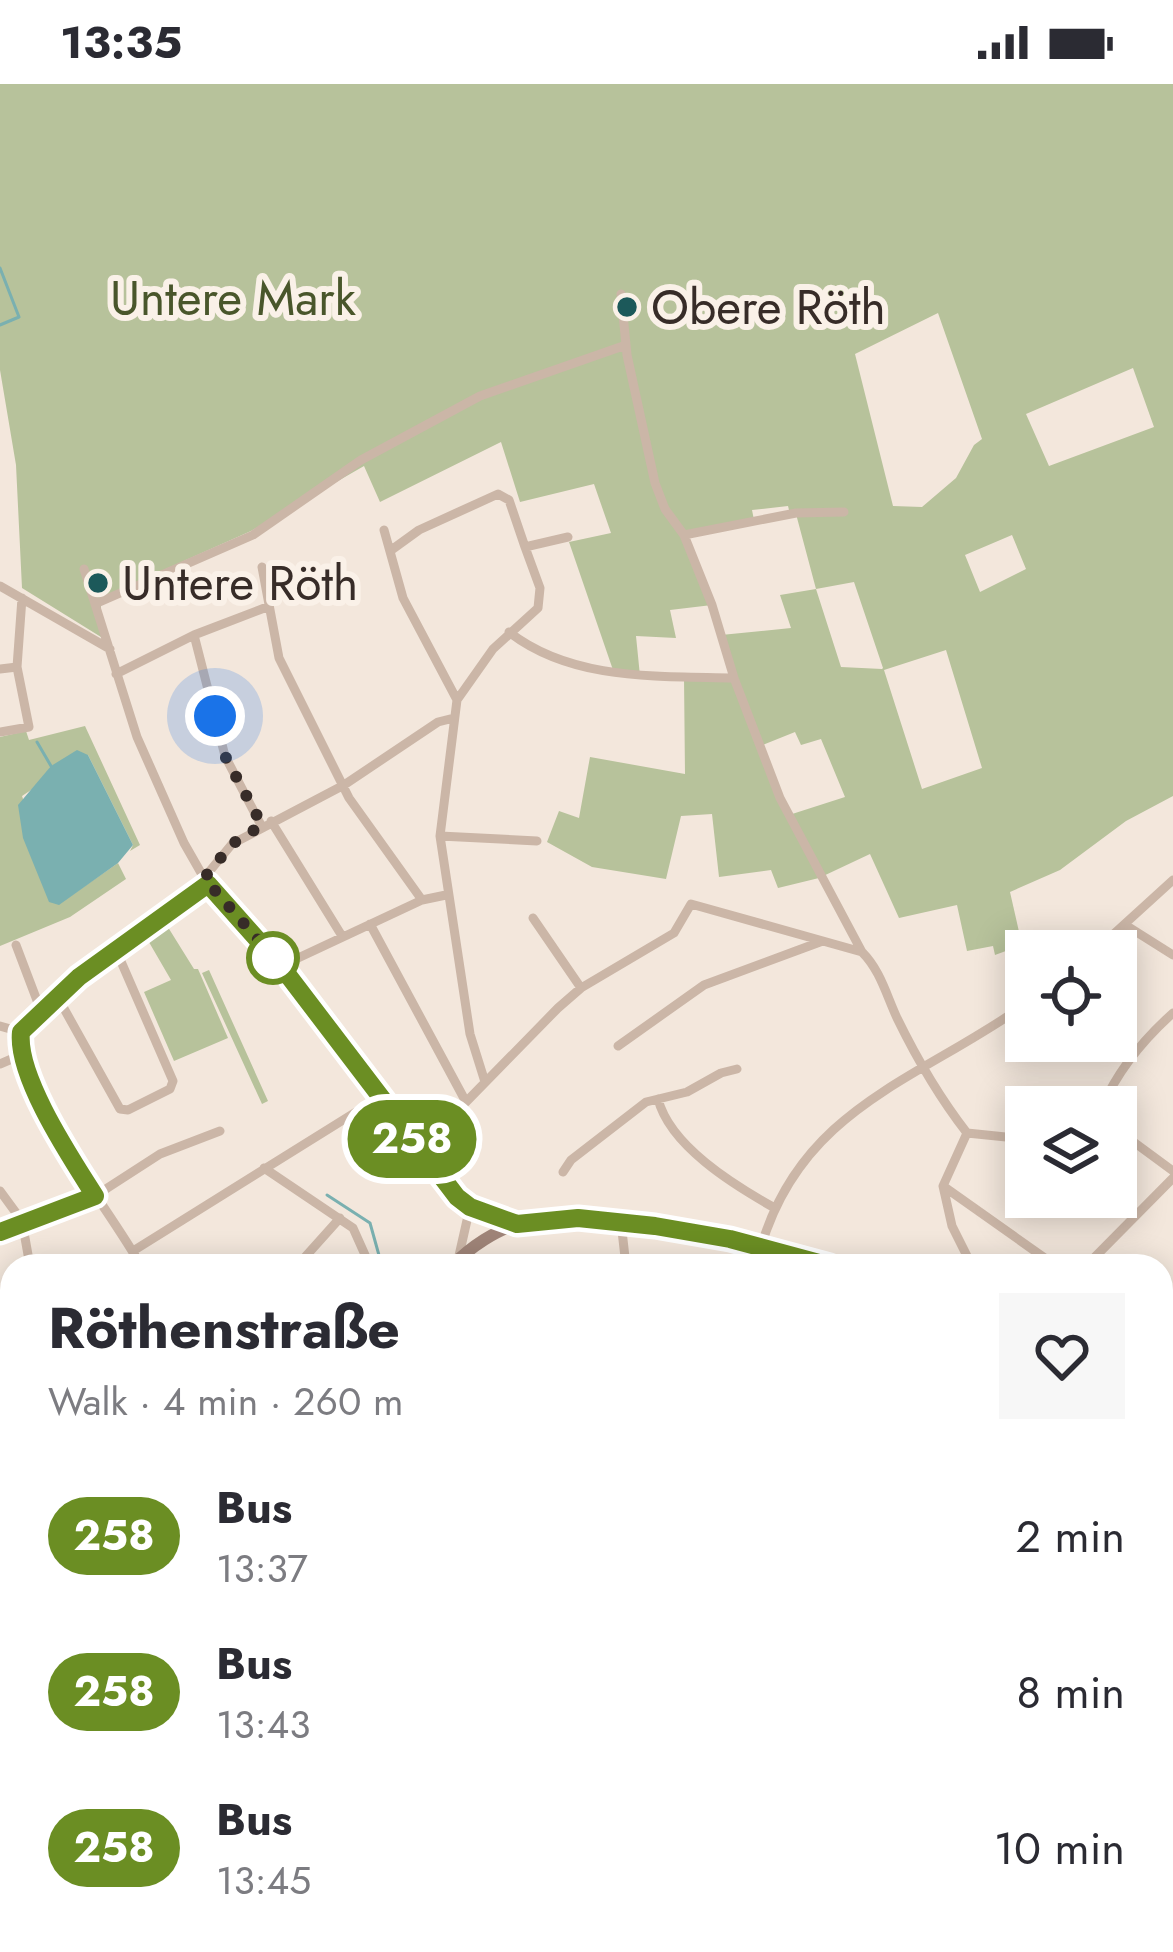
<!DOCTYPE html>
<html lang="en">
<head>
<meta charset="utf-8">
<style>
  :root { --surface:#fff; --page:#f7f7f7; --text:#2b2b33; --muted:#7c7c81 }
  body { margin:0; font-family:Jost,sans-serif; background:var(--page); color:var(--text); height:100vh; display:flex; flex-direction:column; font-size:45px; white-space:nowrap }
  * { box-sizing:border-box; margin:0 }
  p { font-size:39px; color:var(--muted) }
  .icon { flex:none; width:66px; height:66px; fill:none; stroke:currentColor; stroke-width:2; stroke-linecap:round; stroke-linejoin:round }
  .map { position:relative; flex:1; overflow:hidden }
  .drawer { position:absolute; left:0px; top:1170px; width:1173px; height:699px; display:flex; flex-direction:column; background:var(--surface); border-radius:36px 36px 0 0; box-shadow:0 6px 30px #0003 }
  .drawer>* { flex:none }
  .badge { padding:0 24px; border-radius:39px; font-size:42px; line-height:78px }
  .tools { position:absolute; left:1005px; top:846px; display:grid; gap:24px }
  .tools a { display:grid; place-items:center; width:132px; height:132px; border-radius:0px; background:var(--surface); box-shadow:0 6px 30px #0003; font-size:60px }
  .you { position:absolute; width:60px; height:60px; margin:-30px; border:9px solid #fff; border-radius:50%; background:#1a73e8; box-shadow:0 0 0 18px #1a73e833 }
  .map>.badge { position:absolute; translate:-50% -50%; box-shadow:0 0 0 6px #fff }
  .round { display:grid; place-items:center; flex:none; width:126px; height:126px; border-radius:0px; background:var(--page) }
  .summary { display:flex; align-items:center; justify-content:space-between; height:204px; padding:0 48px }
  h1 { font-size:57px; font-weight:700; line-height:90px }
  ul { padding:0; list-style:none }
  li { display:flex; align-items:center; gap:36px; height:156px; padding:0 48px }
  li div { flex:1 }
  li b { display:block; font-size:45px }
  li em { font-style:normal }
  li .badge { min-width:132px; font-weight:700; text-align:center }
  .status { display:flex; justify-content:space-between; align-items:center; height:84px; padding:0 60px; background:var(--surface); direction:ltr }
  .status svg { height:33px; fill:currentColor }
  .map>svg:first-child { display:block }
</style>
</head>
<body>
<div class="status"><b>13:35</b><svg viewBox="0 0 49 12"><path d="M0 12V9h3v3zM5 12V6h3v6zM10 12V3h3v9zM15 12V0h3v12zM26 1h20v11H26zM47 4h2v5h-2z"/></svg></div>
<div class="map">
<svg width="1173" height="1868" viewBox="0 0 1173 1868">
  <rect width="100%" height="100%" fill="#f3e7dc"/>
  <!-- green -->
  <path fill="#b7c29b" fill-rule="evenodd" d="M0,0H1173V712L1126,737L1060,786L1010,808L1022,861L995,871L993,862L967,867L957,821L899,834L870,770L819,794L778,804L771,786L719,793L712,730L681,732L666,795L592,783L547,758L559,727L579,734L590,673L685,690L684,593L734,594L721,551L791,544L780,511L816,505L796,430H790L788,422L752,426L754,436L684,451L712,521L670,526L676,554L636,552L640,592L613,586L569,458L611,449L594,400L520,418L501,358L380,418L364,382L251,447L101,514V553L22,504L16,381L0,286ZM938,229L982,355L974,361L956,394L922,423L893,422L855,270ZM1133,284L1154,343L1049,382L1026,330ZM1012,451L1026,485L980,508L965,471ZM854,498L883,584L882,585L841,583L816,505ZM946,566L982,684L922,705L884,586ZM795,648L801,661L821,655L845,713L789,731L760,662Z
    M85,642L140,761L130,767L133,761L88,671L51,682L40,700L22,712L59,820L118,779L126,795L70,833L0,862V653L26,647L29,656Z
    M166,840L194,885H198L228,954L174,977L144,908L171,896L146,853Z
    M209,886L268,1017L262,1020L202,889Z
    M1173,1707V1860L1161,1855V1713Z
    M0,1711L12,1715V1857H251L255,1868H0L3,1793L0,1791Z
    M261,1857H701L688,1868H265Z
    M931,1857H1110L1105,1868H918Z"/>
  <!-- water -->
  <path fill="#7ab0b0" d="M77,666L88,671L133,761L118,779L59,821L49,818L23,754L18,721L51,682Z
    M1173,1565V1648L1161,1652V1570Z
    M701,1857H822L807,1868H688Z"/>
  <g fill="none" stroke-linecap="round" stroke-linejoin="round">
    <!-- stream -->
    <path stroke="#7ab0b0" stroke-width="3" d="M0,184L19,233L0,241
      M37,658L51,682
      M327,1111L370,1139L382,1182"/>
    <!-- street -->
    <path stroke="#cbb6a7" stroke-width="9" d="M621,210L627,271L655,399L665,425L684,451L712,521L734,594L780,714L862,868C880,886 886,910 897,934C917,975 939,1013 967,1049
      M384,446L403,514L457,616
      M684,451L796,429L844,428
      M390,467L419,446L498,410L509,416L525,463L568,453
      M262,483L279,574L349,714L422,816
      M84,485L137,653L184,759L204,794L281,882L457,1113L470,1123L517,1140
      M0,502L110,565
      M95,520L253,451L361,376L480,312L626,261
      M509,548C572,597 658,592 734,594
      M194,551L225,672L261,741
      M17,583L22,514
      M0,585L17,583L29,643L0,648
      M116,590L194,551L267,523
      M271,737L342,852
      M440,752L537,757
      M204,794L232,760L344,701L438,638L454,634
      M533,834L581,904
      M370,840L466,1018
      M1127,842L1173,871
      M16,861L41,927
      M1095,867L1173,796
      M281,882L422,816L446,811
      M57,912L120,1025L128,1026L170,1005L173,997L116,866
      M0,942L21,948
      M21,948C14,1010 111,1126 141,1182
      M21,948L79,893L208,800
      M618,962L704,901L820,858
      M0,980L21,971
      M485,998L470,950L440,752L457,616L493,565L538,524L540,504L525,463
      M658,1015C670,1062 734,1101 773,1123
      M1102,1023C1118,986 1143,956 1173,929
      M1116,1045L1173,1087
      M423,1070L466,1018L558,924L581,904L674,849L691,820L862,868
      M264,1084L353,1144L370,1182
      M563,1088L571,1076L646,1018L687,1008L721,989L737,985
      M943,1102L1056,1182
      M0,1107L22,1137L30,1182
      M621,1138L626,1182
      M0,1148L95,1112L160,1070L220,1047
      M761,1163C802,1023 919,996 1026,920
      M133,1167L380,1013
      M458,1176L470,1123
      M297,1182L340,1134
      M972,1182L952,1142L943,1102L967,1049L1026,1055
      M1086,1182L1173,1094
      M0,1262L12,1267
      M1161,1370L1173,1347
      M0,1437L12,1430
      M1161,1439L1165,1517L1161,1533"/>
    <!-- secondary -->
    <path stroke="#9f8478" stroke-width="12" d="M452,1182C469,1164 498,1144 522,1139C619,1119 737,1156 830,1182
      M1161,1292L1173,1291
      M0,1562L12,1561"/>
    <!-- highway -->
    <path stroke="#58453f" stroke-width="15" d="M1161,1675L1173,1669
      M1161,1691L1173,1684
      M865,1868L878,1857
      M888,1868L901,1857"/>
  </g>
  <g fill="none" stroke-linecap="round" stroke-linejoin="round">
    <!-- line casing -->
    <g stroke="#fff" stroke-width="27">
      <path id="line" d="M0,1148L95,1112C71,1074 16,992 21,948L79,893L208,800L281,882L457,1113L470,1123L517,1140L578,1134L655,1142L730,1155L830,1182"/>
    </g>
    <!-- line -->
    <use href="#line" stroke="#6b8e23" stroke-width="18"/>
    <!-- walk -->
    <path stroke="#372c28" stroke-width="12" stroke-dasharray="0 21.6" d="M215,632L225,672L262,741L232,760L204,794L281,882L273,874"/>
  </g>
  <!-- markers -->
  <g fill="#1c595a" stroke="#faf1e8" stroke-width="4.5">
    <circle cx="627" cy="223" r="12"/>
    <circle cx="98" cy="499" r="12"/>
  </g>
  <circle fill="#fff" stroke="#6b8e23" stroke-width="6" cx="273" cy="874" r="24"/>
  <g text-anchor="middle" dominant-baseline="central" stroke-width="12" stroke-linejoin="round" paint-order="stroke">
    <!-- park labels -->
    <g font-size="48" fill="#49562b" stroke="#faf1e8">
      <text x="233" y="214">Untere Mark</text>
    </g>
    <!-- poi labels -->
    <g font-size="48" fill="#372c28" stroke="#faf1e8" text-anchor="start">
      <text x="651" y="223">Obere Röth</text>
      <text x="122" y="499">Untere Röth</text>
    </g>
  </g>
</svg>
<div class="tools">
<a><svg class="icon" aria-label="locate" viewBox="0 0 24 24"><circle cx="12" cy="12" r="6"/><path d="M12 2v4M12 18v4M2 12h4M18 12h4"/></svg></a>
<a><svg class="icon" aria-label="layers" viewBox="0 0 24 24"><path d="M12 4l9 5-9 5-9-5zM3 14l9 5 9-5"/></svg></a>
</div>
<div class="you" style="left:215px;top:632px"></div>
<b class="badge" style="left:412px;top:1055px;background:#6b8e23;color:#fff">258</b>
<section class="drawer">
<div class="summary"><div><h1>Röthenstraße</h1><p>Walk · 4 min · 260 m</p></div><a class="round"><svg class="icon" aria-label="heart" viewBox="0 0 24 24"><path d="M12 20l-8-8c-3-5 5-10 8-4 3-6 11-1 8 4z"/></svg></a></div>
<ul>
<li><span class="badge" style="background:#6b8e23;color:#fff">258</span><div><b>Bus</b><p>13:37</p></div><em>2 min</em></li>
<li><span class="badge" style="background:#6b8e23;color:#fff">258</span><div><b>Bus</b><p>13:43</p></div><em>8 min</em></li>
<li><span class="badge" style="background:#6b8e23;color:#fff">258</span><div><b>Bus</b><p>13:45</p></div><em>10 min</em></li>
</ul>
</section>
</div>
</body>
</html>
